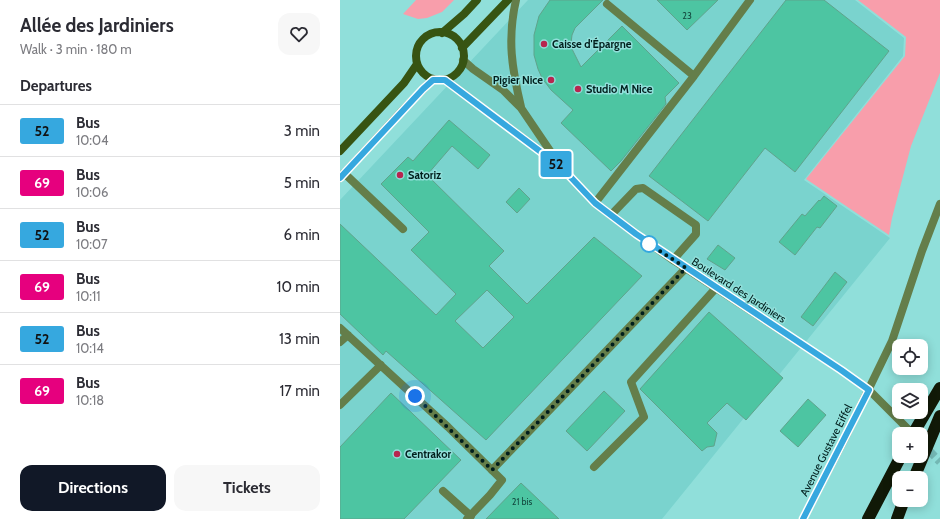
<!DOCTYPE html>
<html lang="en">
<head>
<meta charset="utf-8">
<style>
  :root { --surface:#fff; --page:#f7f7f7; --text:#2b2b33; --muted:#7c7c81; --line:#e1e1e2; --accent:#111827 }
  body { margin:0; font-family:Cabin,sans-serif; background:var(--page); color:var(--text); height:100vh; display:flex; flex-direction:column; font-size:15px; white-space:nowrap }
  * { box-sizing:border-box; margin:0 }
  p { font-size:13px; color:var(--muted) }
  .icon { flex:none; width:22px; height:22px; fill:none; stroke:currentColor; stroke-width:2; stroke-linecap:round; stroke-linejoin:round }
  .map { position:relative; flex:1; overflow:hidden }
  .drawer { display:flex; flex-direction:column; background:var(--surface); width:340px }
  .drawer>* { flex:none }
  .badge { padding:0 8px; border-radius:3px; font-size:14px; line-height:26px }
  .fabs { position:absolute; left:552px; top:339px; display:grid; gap:8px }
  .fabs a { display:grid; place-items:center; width:36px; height:36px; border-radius:8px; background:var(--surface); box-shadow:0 2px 10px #0003; font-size:20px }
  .you { position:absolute; width:20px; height:20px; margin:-10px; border:3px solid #fff; border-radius:50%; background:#1a73e8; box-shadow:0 0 0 6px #1a73e833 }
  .map>.badge { position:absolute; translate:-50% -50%; box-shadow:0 0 0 2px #fff }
  h2 { padding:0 20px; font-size:15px; line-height:36px }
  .round { display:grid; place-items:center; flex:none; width:42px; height:42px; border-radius:12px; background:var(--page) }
  .headline { display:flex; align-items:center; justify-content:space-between; height:68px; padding:0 20px }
  h1 { font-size:19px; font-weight:800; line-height:30px }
  .cta { display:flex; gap:8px; margin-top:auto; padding:8px 20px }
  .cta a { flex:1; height:46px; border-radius:12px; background:var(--accent); color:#fff; font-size:16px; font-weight:800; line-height:46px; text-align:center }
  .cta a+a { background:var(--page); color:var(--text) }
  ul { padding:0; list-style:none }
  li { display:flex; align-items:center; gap:12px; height:52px; padding:0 20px; border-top:1px solid var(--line) }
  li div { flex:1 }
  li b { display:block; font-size:15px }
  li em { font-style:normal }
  li .badge { min-width:44px; font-weight:700; text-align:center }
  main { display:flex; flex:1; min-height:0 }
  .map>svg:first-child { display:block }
</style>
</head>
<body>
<main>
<section class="drawer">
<div class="headline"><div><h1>Allée des Jardiniers</h1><p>Walk · 3 min · 180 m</p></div><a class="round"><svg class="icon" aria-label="heart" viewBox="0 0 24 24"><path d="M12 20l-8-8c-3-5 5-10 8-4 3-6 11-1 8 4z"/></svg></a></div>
<h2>Departures</h2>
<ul>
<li><span class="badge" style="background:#36a8df;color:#111">52</span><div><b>Bus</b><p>10:04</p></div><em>3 min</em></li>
<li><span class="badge" style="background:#e6007e;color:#fff">69</span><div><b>Bus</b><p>10:06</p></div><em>5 min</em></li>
<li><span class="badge" style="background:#36a8df;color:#111">52</span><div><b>Bus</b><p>10:07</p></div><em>6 min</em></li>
<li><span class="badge" style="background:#e6007e;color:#fff">69</span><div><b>Bus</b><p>10:11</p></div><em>10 min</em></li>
<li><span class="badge" style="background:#36a8df;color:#111">52</span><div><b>Bus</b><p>10:14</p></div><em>13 min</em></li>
<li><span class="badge" style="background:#e6007e;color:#fff">69</span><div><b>Bus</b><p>10:18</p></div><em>17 min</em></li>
</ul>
<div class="cta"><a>Directions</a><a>Tickets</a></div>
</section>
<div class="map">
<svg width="600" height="519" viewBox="0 0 600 519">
  <rect width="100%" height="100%" fill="#90dfda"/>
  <!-- built -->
  <path fill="#7ad3ce" d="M188,0H515L564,38L563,56L464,180L550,238L322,519H0V200Z"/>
  <!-- green -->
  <path fill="#f89eab" d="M76,0H114L102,12L87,18L78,19L63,14Z
    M518,0H600V73L571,146L552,218L549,235L466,179L565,56L566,37Z"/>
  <!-- building -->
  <path fill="#4dc5a2" stroke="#5fa38c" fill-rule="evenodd" d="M210,0H263L235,28L232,35L231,43L232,49L241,67L282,26L339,83L325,97L326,104L281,161L271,171L221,123L233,110L211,90L202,78L198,69L194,55V35L199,16Z
    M317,0H378L347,30Z
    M446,0H484L549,51L455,172L425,148L368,221L309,176Z
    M109,120L150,155L138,169L112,146L87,175L164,251L149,266L187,304L254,237L302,276L146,440L46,351L43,355L0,314V224L96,315L116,294L71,250L89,232L41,184L68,157L73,161ZM147,290L174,317L143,348L115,321Z
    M179,188L190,199L177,213L166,202Z
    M484,196L497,206L480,228L477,227L455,255L439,242L462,214L465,216L479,200L480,201Z
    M378,245L395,258L385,270L367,259Z
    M495,272L507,282L473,326L461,317Z
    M369,312L443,378L406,420L387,403L367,423L377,433L374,446L367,447L362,451L300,389Z
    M264,391L285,411L247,451L226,431Z
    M51,393L121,460L64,519H0V447Z
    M468,399L486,415L458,447L440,431Z
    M181,483L219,519H146Z"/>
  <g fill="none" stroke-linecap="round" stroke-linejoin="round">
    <!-- minor-tunnel -->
    <path stroke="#73b8b4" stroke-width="8" stroke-dasharray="8 4" stroke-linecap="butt" d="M581,442L600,462"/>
    <!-- service -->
    <path stroke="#647e4a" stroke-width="8" d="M267,4L354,76
      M4,173L63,229
      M255,203L354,76L410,0
      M271,215L296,189L303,188L356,225V234L333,260
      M0,328L108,427L162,480L150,495L127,519
      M0,342L8,335
      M0,405L41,365
      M254,467L304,417L291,382L376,288
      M103,491L131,516"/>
    <!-- minor -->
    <path stroke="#647e4a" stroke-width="8" d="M529,390L568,429
      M152,470L346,268"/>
    <!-- tertiary -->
    <path stroke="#647e4a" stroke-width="8" d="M176,0C167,39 172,69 181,107
      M123,60L133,69L163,90L181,108L221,167L255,203L296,234L333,260L501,370L529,390
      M105,80L216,163
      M463,519L505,438L552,341L582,251L600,204"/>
    <!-- secondary -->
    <path stroke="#375412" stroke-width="8" d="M76 56a24 24 0 1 1 48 0a24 24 0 1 1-48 0Z
      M102,33L124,14L137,0
      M122,48L168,0
      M0,151L64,83L77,64
      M0,178L61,112L93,79"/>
    <!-- motorway -->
    <path stroke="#111907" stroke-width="12" d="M573,434L600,388
      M574,478L600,416
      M528,519L561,456
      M557,519L564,500"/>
  </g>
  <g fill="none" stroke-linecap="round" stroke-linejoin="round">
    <!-- line casing -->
    <g stroke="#fff" stroke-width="9">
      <path id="line" d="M0,178L83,89L93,80H105L221,167L255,203L296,234L501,370L529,390L463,519"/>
    </g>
    <!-- line -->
    <use href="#line" stroke="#36a8df" stroke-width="6"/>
    <!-- walk -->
    <path stroke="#001e1c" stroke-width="4" stroke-dasharray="0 7.2" d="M75,396L152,470L346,268L309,244"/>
  </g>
  <!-- markers -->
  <g fill="#b7264f" stroke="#90dfda" stroke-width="1.5">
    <circle cx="204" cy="44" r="4"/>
    <circle cx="211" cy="80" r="4"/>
    <circle cx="238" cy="89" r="4"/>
    <circle cx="60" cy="175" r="4"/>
    <circle cx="57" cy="454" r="4"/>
  </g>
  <circle fill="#fff" stroke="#36a8df" stroke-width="2" cx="309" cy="244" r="8"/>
  <g text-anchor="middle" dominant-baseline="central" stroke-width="3" stroke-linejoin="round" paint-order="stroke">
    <!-- number labels -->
    <g font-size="9" fill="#13483e">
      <text x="347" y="15">23</text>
      <text x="182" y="501">21 bis</text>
    </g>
    <!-- poi labels -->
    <g font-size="11" font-weight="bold" fill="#001e1c" stroke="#90dfda" text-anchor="start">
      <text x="212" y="44">Caisse d'Épargne</text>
      <text x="203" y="80" text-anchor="end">Pigier Nice</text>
      <text x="246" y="89">Studio M Nice</text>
      <text x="68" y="175">Satoriz</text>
      <text x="65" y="454">Centrakor</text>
    </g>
    <!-- street labels -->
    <g font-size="11" fill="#001e1c" stroke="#90dfda">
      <text transform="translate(399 290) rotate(33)">Boulevard des Jardiniers</text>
      <text transform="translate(486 450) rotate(-63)">Avenue Gustave Eiffel</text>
    </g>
  </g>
</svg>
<div class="fabs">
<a><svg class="icon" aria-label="locate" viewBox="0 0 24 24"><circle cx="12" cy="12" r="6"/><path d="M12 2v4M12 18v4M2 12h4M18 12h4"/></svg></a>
<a><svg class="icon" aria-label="layers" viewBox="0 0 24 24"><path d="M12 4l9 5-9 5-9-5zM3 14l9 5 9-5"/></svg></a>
<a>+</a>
<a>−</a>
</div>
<div class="you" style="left:75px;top:396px"></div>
<b class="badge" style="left:216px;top:164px;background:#36a8df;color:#111">52</b>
</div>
</main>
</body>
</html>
